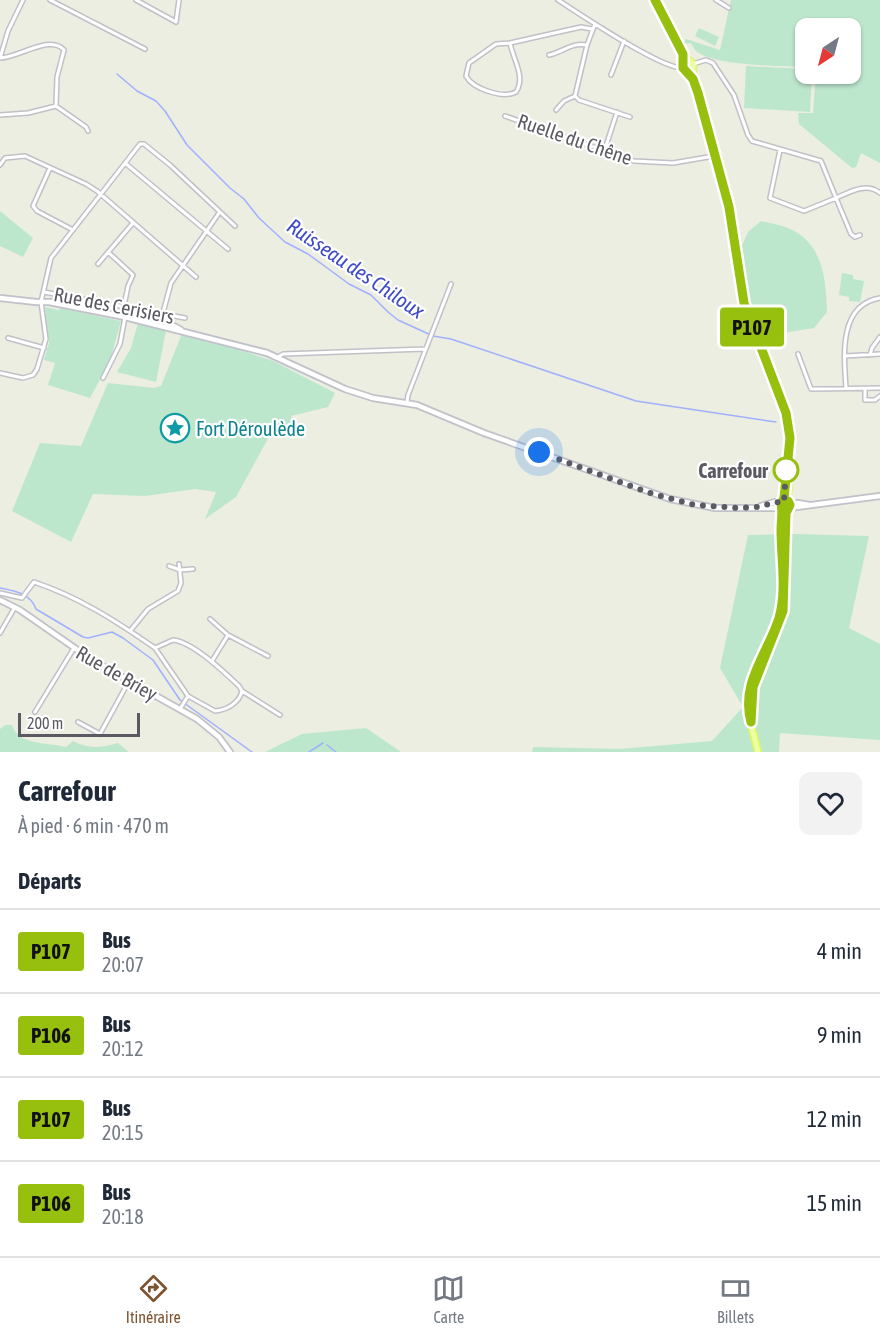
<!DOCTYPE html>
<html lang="fr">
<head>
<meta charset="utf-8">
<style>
  :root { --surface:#fff; --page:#f2f2f3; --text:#1f2937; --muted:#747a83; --line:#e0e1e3; --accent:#7d532f }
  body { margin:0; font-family:"Asap Condensed",sans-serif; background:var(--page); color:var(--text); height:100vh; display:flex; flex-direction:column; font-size:22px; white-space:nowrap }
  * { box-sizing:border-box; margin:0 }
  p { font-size:20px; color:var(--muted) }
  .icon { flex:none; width:33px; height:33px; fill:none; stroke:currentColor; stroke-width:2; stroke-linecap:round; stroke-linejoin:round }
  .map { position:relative; height:752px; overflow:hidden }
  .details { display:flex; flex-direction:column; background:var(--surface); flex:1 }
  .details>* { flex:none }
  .badge { padding:0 12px; border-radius:4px; font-size:21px; line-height:39px }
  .needle { width:39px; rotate:216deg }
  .buttons { position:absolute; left:795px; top:18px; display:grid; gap:12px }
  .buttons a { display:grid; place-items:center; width:66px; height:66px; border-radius:12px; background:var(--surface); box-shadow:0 2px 4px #0004; font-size:30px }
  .scale { position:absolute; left:18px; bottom:15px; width:122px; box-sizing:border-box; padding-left:6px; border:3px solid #5a5a63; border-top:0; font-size:16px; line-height:21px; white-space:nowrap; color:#5a5a63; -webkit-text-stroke:4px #fff; paint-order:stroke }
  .you { position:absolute; width:30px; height:30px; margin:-15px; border:4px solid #fff; border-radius:50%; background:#1a73e8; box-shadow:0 0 0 9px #1a73e833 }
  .map>.badge { position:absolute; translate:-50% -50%; box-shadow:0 0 0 3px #fff }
  h2 { padding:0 18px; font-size:22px; line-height:54px }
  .round { display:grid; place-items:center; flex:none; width:63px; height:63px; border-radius:12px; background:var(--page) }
  .summary { display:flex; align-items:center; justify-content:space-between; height:102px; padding:0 18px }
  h1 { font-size:28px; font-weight:700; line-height:45px }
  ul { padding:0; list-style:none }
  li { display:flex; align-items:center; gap:18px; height:84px; padding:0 18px; border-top:2px solid var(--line) }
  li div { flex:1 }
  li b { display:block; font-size:22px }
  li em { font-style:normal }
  li .badge { min-width:66px; font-weight:700; text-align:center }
  .menu { display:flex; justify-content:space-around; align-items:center; height:84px; border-top:2px solid var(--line); background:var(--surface); font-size:16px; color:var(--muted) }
  .menu a { display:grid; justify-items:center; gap:3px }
  .menu .on { color:var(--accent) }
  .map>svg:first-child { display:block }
</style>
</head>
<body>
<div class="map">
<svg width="880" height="752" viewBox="0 0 880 752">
  <rect width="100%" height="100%" fill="#ebeee1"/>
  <!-- green -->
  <path fill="#bde7cd" d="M731,0H880V163L861,153L856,167L852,168L799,124L798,113H813L816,74H850V28H806L805,67C781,66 714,66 696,51C694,49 692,45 691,43L685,44L684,42L686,39L720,50Z
    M699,28L719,37L715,46L695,36Z
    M746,66L805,69L806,74H812L810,112L744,108Z
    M0,211L33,238L23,257L0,246Z
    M761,221C770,223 780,225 788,228C823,242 826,279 827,312L814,328L783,333H762L753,320L745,291L738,254L748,232Z
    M842,273L853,275V279L864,281L860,302L849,301V297L839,295Z
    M45,307L59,310L60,308L121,321L110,361L90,398L48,385L55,363L44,360L49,343Z
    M138,323L166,331L156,382L117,372L131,348Z
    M183,331L273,361L335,393L328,407L291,416L297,429L284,439L271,433L236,497L205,519L216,492L195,489L145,496L93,494L71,542L12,511L40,443L81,446L108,383L154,388L161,386Z
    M793,534L869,536L849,628L880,644V740L780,733L779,752H532L533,747L620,749L712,741L743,707L720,668L748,535Z
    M5,725H12C18,746 49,742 66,747L73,741C88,749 102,748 118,743L129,752H0V729Z
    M366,728L401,752H265L302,734Z"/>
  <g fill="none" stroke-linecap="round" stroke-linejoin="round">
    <!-- stream -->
    <path stroke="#a0b0ff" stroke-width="1.5" d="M117,74L137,91L156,101L165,111L187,145L230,188L244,199L259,218L285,242L308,254L349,284L371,295L388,312L398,320L433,336L451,339L636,401L776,422
      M0,588C15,591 30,593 36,609L83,637L88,638L112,632L123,638L153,660L180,700L252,752
      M327,745L336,752
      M309,752L323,743"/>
    <!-- street casing -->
    <g stroke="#c1c0c9" stroke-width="6">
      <path id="street" d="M23,0L8,31L0,58C18,58 50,34 64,50L57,77L56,106
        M50,0L145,49
        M136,0L176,22L179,0
        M558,0C580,14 661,69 683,68
        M716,0L729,8
        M595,24L587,45L575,96L579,100L630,117
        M510,43C513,59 526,77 516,92C503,99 473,89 466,76L469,63L496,44L510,43L581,27L592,29
        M549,55C563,52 572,42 587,45
        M693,64L706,60L713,63L734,95L748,135L752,141L821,161L836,198C850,192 866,182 880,193
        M611,75L624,41
        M556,110L564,101L575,96
        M0,115L28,113L56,106L86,127L88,131
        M505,116L634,161L673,163L714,156
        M605,149L617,112
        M780,150L770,198L804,211L836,198L851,234L855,237L860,235
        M125,163L228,249
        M0,165L5,158L25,156L86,184L97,191L196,277
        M50,168L33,206L37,211L73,230
        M108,252L133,275L128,286L124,306
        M98,264L133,223
        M44,292L185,318
        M161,320L171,283L219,213
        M8,338L44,348
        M798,354L811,389L880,388
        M870,355L872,348L880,337
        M845,356L880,354
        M278,357L283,354L425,349
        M0,373L23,378L33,375L37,369L46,339L41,302L51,258L140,144H144L170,165L235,226
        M103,378L120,344L125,317
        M846,388C844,356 838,305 880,298
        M865,389V400H875L880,396
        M407,402L408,395L451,284
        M169,566L180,570L193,569
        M0,593L22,598L34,582C79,597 116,621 155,648
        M210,619L228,635
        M130,631L148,609L178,591L181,583L179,564
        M0,633L15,607
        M173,640C193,642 224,672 239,686L242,691C239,703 227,710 215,711L188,696L155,648Z
        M212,661L228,635L268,656
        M242,691L280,715
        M180,709L188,696
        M35,712L74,648
        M78,722L100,734L129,681"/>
    </g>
    <!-- secondary casing -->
    <g stroke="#c1c1ca" stroke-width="8">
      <path id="secondary" d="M0,298L36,302H71L89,307
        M49,302L125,317L267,353L345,389L373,398L417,405L484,433L670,499L715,508H781
        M129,317C145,315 167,321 181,330
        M790,504L798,503L809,505
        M761,506L775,502L781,503
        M789,508L880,496
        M0,600L20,610L92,660L197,719L219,737L230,752"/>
    </g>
    <!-- primary casing -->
    <g stroke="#e3f752" stroke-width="8">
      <path id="primary" d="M655,0L683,54L693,64V79L729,207L744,303L786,413L791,450L788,501
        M683,54V68L693,78
        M780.5 505a4.5 4.5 0 1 1 9 0a4.5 4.5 0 1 1-9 0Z
        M784,501L788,457
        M785,583L787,510
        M758,752C755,738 750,724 748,710C744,680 766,646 778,620L782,600L781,528L784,510"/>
    </g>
    <!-- street -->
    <use href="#street" stroke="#fff" stroke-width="3"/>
    <!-- secondary -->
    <use href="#secondary" stroke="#fff" stroke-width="4.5"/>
    <!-- primary -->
    <use href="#primary" stroke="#eaffa5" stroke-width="5"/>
  </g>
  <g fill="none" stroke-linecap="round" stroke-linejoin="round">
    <!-- line casing -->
    <g stroke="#fff" stroke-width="14">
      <path id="line" d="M655,0L683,54V68L693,79L698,93L729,207L744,303L786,413L790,438L784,498L781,504C783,512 781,521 781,530C781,559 787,590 779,618C768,653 740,683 751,722L753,687L783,611L786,513L790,505L788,501"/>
    </g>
    <!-- line -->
    <use href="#line" stroke="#97bf0d" stroke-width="9"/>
    <!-- walk -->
    <path stroke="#5a5a63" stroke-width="6" stroke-dasharray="0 10.8" d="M539,452L650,493L695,505L738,508L759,507L775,502L782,503L784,501L786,470"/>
  </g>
  <!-- icons -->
  <defs>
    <g id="sight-ring" transform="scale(1.5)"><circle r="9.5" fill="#fff" stroke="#0f9aa8" stroke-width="1.5"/><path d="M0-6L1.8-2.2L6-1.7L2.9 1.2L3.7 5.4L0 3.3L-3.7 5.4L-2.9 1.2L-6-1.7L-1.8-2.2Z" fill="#0f9aa8"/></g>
  </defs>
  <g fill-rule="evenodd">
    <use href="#sight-ring" x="175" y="428"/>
  </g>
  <!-- markers -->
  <circle fill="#fff" stroke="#97bf0d" stroke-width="3" cx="786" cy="470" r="12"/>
  <g text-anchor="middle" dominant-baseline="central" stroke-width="4.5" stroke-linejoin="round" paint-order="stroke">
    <!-- street labels -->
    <g font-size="20" fill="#5a5a63" stroke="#fff">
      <text transform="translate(575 139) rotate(19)">Ruelle du Chêne</text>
      <text transform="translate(114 305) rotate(11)">Rue des Cerisiers</text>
      <text transform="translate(117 673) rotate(30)">Rue de Briey</text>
    </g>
    <!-- culture labels -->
    <g font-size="20" fill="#0d838f" stroke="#fff" text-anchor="start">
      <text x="196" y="428">Fort Déroulède</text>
    </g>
    <!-- stop labels -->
    <g font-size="20" font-weight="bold" fill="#5a5a63" stroke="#fff" text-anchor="end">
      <text x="768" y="470">Carrefour</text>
    </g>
    <!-- water labels -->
    <g font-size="21" font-style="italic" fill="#3e4ac7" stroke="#fff">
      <text transform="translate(356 268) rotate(34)">Ruisseau des Chiloux</text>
    </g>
  </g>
</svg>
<div class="buttons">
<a><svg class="needle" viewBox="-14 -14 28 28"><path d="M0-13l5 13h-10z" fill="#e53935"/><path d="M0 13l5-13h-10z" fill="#747a83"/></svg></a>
</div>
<div class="scale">200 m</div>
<div class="you" style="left:539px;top:452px"></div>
<b class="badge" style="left:752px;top:327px;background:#97bf0d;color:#111">P107</b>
</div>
<section class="details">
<div class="summary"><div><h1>Carrefour</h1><p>À pied · 6 min · 470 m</p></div><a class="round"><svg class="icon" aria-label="heart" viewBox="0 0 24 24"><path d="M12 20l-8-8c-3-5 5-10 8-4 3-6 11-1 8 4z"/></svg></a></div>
<h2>Départs</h2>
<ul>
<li><span class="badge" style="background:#97bf0d;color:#111">P107</span><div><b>Bus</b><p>20:07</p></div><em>4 min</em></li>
<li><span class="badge" style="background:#97bf0d;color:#111">P106</span><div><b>Bus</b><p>20:12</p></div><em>9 min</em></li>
<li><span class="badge" style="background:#97bf0d;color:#111">P107</span><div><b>Bus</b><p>20:15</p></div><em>12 min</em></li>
<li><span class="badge" style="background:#97bf0d;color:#111">P106</span><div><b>Bus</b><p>20:18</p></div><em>15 min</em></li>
</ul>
</section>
<nav class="menu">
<a class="on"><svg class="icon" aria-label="directions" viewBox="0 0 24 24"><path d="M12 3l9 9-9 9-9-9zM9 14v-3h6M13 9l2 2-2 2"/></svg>Itinéraire</a>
<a><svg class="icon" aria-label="map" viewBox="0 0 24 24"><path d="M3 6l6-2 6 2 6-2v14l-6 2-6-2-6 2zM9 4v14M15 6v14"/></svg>Carte</a>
<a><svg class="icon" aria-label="tickets" viewBox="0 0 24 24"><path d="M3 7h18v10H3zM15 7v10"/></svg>Billets</a>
</nav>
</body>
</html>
